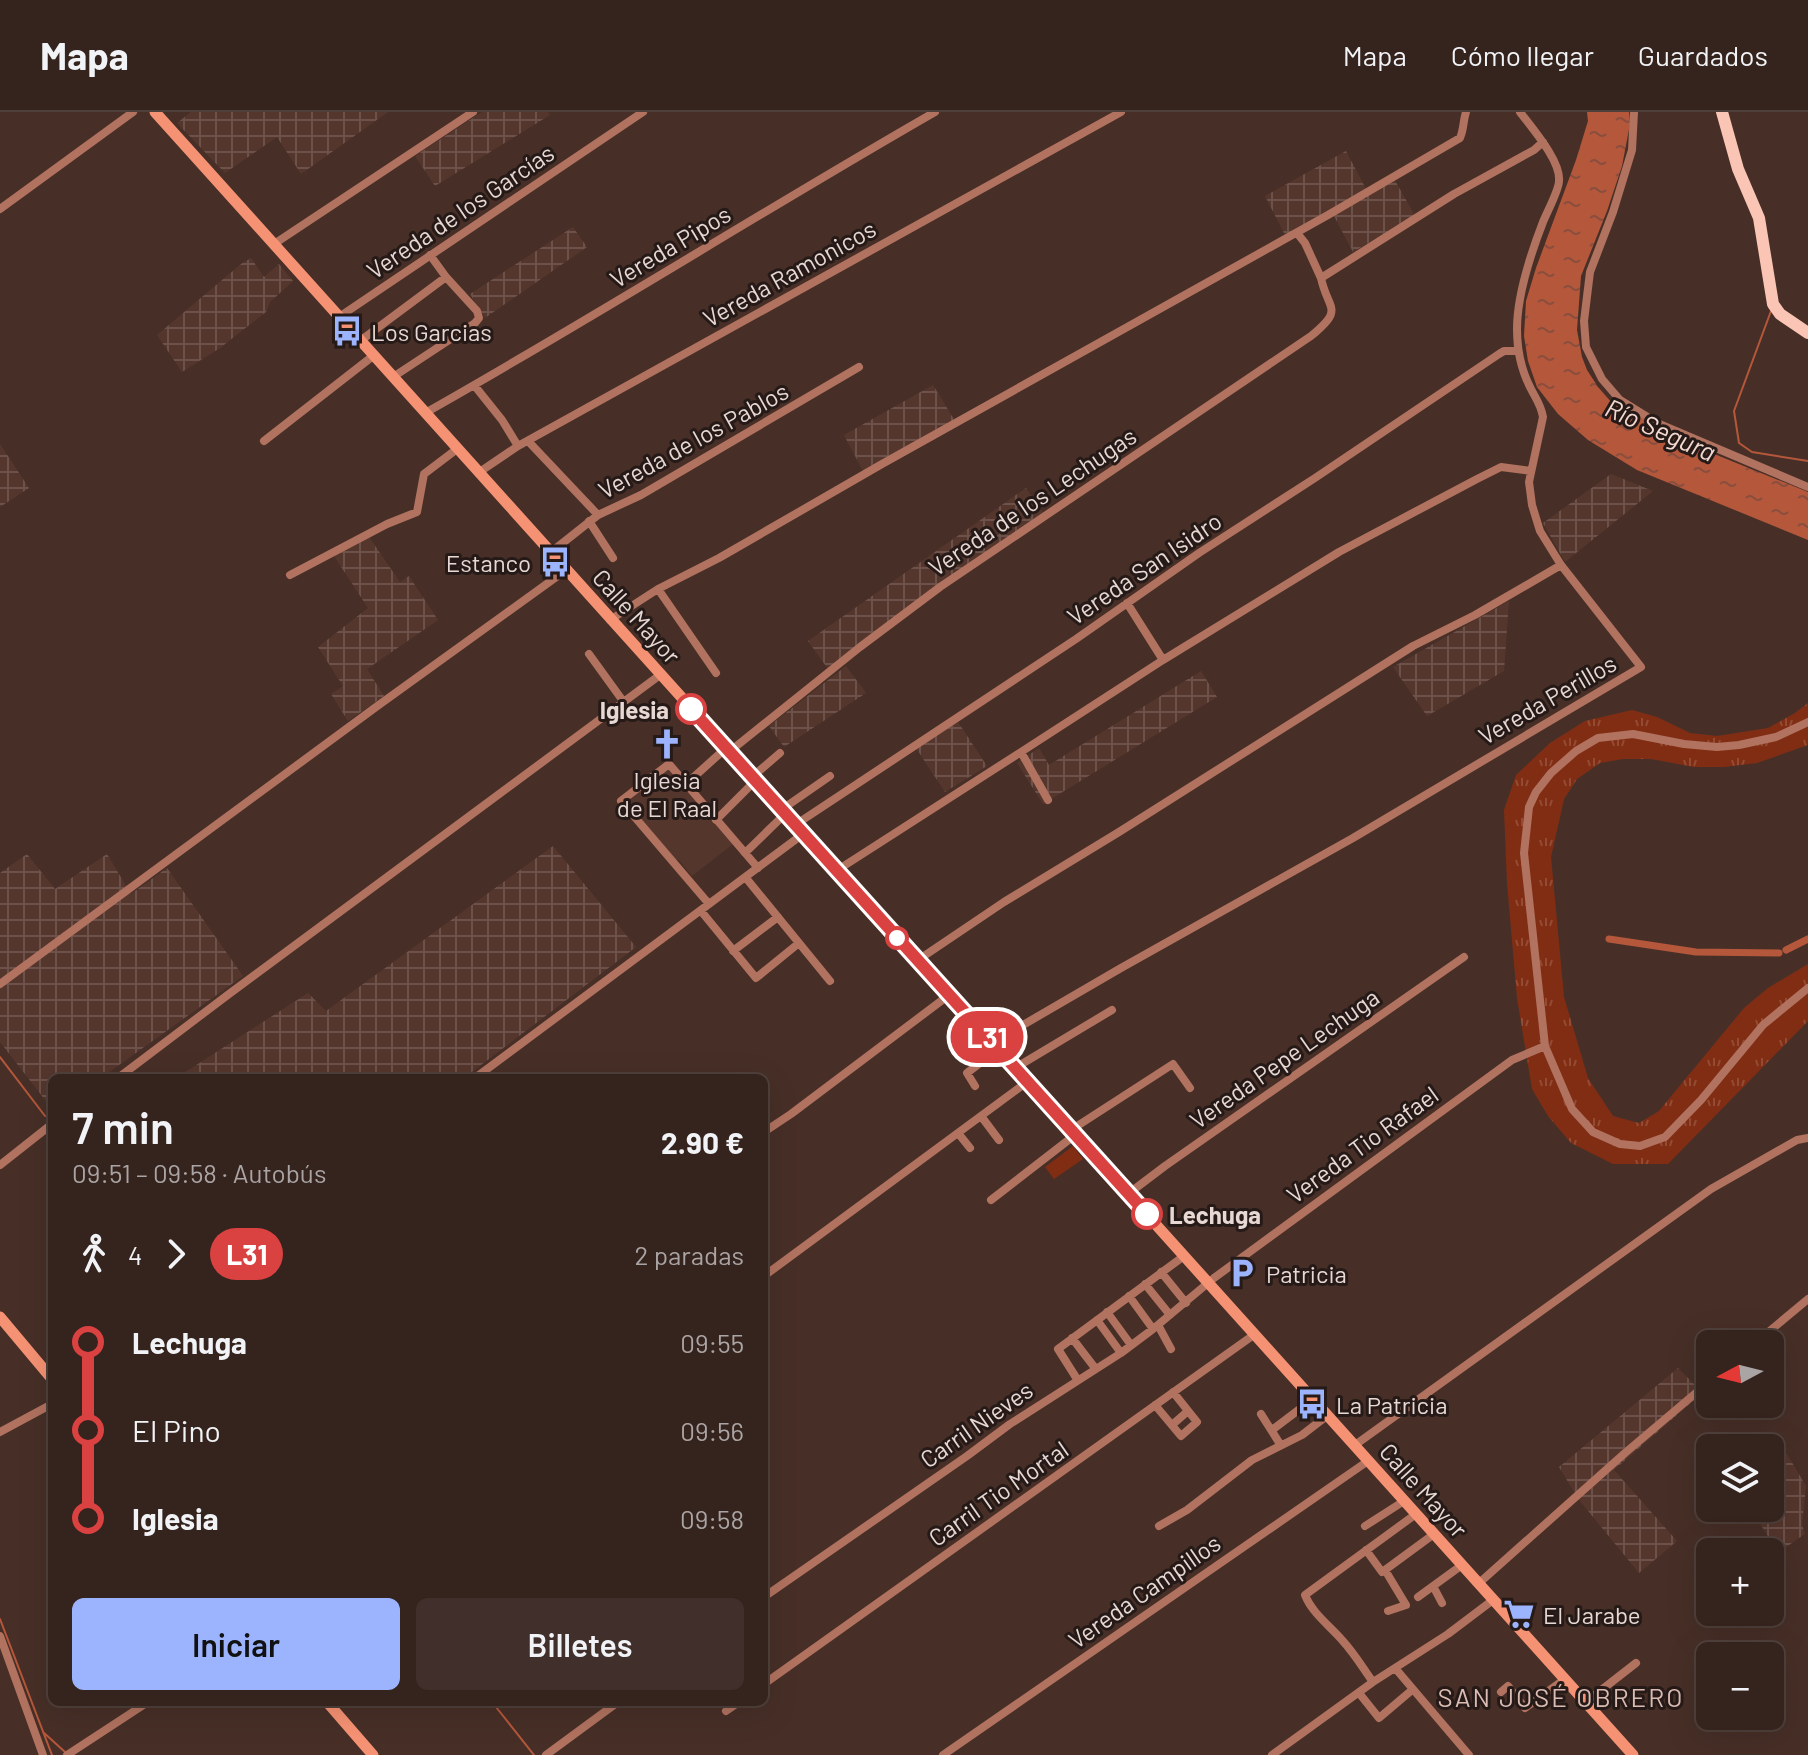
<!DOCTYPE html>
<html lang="es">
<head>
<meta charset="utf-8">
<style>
  :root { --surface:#35231d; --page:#402f2a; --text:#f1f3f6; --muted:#aaa4a4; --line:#4f403b; --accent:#9cb4fd }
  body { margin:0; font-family:Barlow,sans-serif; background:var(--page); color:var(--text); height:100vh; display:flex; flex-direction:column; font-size:30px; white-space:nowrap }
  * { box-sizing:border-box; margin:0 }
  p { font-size:26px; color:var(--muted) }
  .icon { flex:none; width:44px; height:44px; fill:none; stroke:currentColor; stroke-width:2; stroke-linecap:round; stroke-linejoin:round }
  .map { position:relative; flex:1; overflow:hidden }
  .panel { position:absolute; left:48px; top:962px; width:720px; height:632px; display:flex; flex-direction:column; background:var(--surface); border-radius:12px; box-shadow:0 8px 32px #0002,0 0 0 2px var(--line) }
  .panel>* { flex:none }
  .badge { padding:0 16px; border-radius:26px; font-size:28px; line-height:52px }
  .needle { width:52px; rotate:263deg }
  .buttons { position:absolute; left:1696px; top:1218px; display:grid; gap:16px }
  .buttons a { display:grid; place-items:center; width:88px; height:88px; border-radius:12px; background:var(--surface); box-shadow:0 8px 32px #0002,0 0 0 2px var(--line); font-size:40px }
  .map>.badge { position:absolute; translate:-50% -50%; box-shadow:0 0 0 4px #fff }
  .legs { display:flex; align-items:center; gap:12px; height:88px; padding:0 24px; font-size:26px }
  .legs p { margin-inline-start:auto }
  .headline { display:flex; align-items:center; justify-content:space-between; height:136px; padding:0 24px }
  h1 { font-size:44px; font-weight:600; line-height:60px }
  .primary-button { display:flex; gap:16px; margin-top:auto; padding:16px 24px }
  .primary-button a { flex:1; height:92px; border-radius:12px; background:var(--accent); color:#111; font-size:32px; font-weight:600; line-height:92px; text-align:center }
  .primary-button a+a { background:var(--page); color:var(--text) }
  ul { padding:0 24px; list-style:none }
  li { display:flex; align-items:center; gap:28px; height:88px; font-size:30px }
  li i { display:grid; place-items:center; width:12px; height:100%; margin:0 10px; background:currentColor }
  li i::after { content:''; width:20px; height:20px; margin:-10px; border:6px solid; border-radius:50%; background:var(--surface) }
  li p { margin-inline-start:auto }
  li:first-child i { background:linear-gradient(#0000 50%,currentColor 0) }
  li:last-child i { background:linear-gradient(currentColor 50%,#0000 0) }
  header { display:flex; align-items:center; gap:48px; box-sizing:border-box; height:112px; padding:0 40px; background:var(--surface); border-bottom:2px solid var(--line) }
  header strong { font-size:38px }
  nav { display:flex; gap:44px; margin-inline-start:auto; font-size:28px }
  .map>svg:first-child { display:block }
</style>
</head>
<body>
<header>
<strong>Mapa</strong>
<nav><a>Mapa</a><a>Cómo llegar</a><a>Guardados</a></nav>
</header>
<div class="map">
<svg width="1808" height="1643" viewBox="0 0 1808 1643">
  <defs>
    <pattern id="industrial-grid" width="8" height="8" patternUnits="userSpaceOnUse" patternTransform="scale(2)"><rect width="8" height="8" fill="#55362d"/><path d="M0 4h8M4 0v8" fill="none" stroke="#6d524b"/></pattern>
    <pattern id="grass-tufts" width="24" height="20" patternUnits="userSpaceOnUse" patternTransform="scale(2)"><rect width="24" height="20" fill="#812d13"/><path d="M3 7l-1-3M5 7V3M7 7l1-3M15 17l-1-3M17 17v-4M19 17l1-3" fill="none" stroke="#934b34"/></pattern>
    <pattern id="water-ripples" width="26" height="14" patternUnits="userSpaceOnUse" patternTransform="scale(2)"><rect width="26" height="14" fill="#b5573b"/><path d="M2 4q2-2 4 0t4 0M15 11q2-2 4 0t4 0" fill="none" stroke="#894e3d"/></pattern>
  </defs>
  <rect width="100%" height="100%" fill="#472f27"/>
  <!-- built -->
  <path fill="#55362d" d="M670,657L733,732L692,764L679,748L676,749L625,690Z"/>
  <!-- industrial -->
  <path fill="url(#industrial-grid)" d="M191,0H388L301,62L277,25L225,61L177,11Z
    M482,0H548L550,3L435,74L415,44Z
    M1346,39L1366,77L1392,63L1415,104L1353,140L1334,104L1285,123L1265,84Z
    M573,115L587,135L485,206L470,182Z
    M251,146L264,165L279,152L293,169L270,190L266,200L220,236L182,260L157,223L241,152Z
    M933,273L958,314L866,365L844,323Z
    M0,332L29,376L0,395Z
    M1611,362L1653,379L1565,450L1543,411Z
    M1026,376L1043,401L828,557L808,529Z
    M369,425L400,470L409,464L438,508L367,557L384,584L348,609L331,582L343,574L318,535L368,496L334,444Z
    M1509,489L1504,559L1427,604L1393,555Z
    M846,554L866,581L784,635L769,614Z
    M1201,559L1217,585L1043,692L1017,651L1039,636L1049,653Z
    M958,610L987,654L945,680L916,636Z
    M553,734L636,835L464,966H176L308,881L326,899Z
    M27,742L55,777L107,742L131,782L167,756L243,864L101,966H52V997L0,930V761Z
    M1678,1256L1700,1278L1701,1282L1614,1358L1677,1429L1639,1461L1579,1388L1559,1355Z
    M1787,1342L1806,1374L1802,1413L1805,1422L1782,1438L1776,1437L1750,1396H1770V1355Z"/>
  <!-- grass -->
  <path fill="url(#grass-tufts)" d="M1808,591V633L1757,651L1724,655H1694L1651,647H1623L1600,651L1577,667L1564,687L1551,745L1564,885L1588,966L1613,1004L1639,1011L1659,999L1744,896L1768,876L1808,852V909L1668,1052H1613L1571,1031L1548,1004L1532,977L1517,886L1507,771L1504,698L1516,663L1550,631L1585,609L1632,598L1657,605L1690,621L1717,624L1768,616L1795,601Z"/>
  <!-- park -->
  <path fill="#812d13" d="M1073,1034L1083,1047L1054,1067L1045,1055Z"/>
  <!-- water -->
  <path fill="url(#water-ripples)" d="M1587,0H1629L1630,12L1622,54L1607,99L1581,164L1577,218L1582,245L1587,258L1598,275L1612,291L1702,337L1808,380V428L1637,358L1588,328L1558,302L1537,275L1528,249L1524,224L1526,189L1536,156L1576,48L1588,9Z"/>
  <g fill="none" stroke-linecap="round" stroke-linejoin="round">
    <!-- stream -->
    <path stroke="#b5573b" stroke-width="2" d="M1771,199L1734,299L1739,331L1752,340L1808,349
      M0,945L45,1004
      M0,1507L52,1643
      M492,1590L534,1643
      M43,1620L65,1640"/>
    <!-- canal -->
    <path stroke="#b5573b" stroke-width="7" d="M1609,827L1696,840L1779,841
      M1786,838L1808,827"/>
    <!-- street -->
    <path stroke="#b1725f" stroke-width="8" d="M1634,0L1632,38L1613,100L1590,160L1584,209L1586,235L1602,267L1620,288L1657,311L1808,375
      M0,97L133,0
      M1297,121L1305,131L1321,166L1454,82L1534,38L1543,30
      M274,132L473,0
      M339,205L643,0
      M360,229L446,165
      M393,265L475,211L479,206L477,199L446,165L430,143
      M474,273L502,308L518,334
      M425,301C597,204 764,98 935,0
      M264,329L373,244
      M528,329L598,403
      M478,361L518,334L1121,0
      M589,409L613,446
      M550,441L598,403L641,383L859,255
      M290,463L387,412L417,400L424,362L457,337
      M658,477L716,561
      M610,508L658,477L719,446L882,352L1328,103L1460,26C1464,17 1463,9 1466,0
      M589,542L623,589
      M1163,548L1339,440L1477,367L1501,355L1531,359
      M1808,610L1776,625L1739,633L1717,635L1684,632L1633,622L1598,626L1576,639L1551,661L1536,680L1529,695L1524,741L1545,934L1572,997L1593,1020L1620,1032L1640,1034L1665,1025L1701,988L1763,913L1808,876
      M729,640L860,535L940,475L1311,224C1345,196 1328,199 1321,166
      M1021,640L1163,548L1127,491
      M752,665L780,641
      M686,672L726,636
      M781,698L830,664
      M716,708L755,669
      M795,713L1076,527L1199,441L1315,366L1499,242L1504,239H1517
      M745,741L785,702
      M758,756L669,652L621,689L709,792L803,722
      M836,759L1021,640L1048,688
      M746,766L830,869
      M701,799L756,866L799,831
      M733,839L778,805
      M918,848L1004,790L1119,720L1413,534L1475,503L1561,453
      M0,872L376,595L566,458
      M992,931L1121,856L1353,726L1641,555L1561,453L1540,419L1532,393L1529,370L1543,305C1541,293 1536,287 1531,277C1521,258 1517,238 1517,217C1517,184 1531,141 1543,110C1547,100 1559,78 1559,69C1561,49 1532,16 1520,0
      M1015,956L1112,898
      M118,966L229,882L660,563
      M475,966L709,792
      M975,974L967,961L998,937
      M981,1004L999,1028
      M1071,1018L1173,952L1190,976
      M764,1020L791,1002L949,883
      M958,1021L970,1036
      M0,1053L52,1012
      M1128,1082L1165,1054L1464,845
      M991,1088L1075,1023
      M1161,1160L1186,1191
      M764,1164L1027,970
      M1145,1172L1170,1203
      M1129,1184L1153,1217
      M1107,1200L1131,1233
      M1097,1208L1121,1241
      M1158,1213L1171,1237
      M1072,1226L1095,1256
      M1754,1232L1808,1187
      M1077,1267L1058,1237L1184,1144
      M1155,1293L1181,1324L1197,1310L1173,1280
      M1261,1302L1280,1332
      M1172,1313L1188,1299
      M1272,1318L1313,1287
      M0,1320L52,1292
      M1355,1333L1711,1077L1797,1028L1808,1026
      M1159,1414L1187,1398L1252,1348L1302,1323L1328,1303
      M1365,1414L1404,1389
      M1366,1438L1382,1460L1385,1458
      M1478,1472L1625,1341L1710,1269
      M1433,1474L1442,1491
      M764,1485L967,1344L1010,1312L1121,1241L1153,1217L1214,1166L1512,948L1545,934
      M1418,1485L1462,1453
      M1388,1499L1406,1493L1385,1458L1434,1422
      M0,1524L43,1643
      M1395,1556L1469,1643
      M1373,1570C1363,1556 1354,1541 1342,1528C1330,1514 1312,1501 1305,1483L1416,1402
      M764,1572L1255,1222
      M1501,1580L1508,1574L1525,1596L1565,1567
      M1359,1581L1379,1606L1412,1578
      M1586,1590L1636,1551
      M726,1599L739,1590
      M67,1643L148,1590
      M546,1643L618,1590
      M943,1643L1368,1349
      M1272,1643L1373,1570L1448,1522L1493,1488"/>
    <!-- secondary -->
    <path stroke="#f69274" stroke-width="11" d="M155,0L1633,1643
      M0,1205L52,1267
      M327,1590L373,1643"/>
    <!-- primary -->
    <path stroke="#fac5b5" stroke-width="12" d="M1722,0L1738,57L1759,106L1773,192L1780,202L1808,221"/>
  </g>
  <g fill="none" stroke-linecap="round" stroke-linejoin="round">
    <!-- line-1 casing -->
    <g stroke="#fff" stroke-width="18">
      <path id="line-1" d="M691,597L1147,1102"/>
    </g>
    <!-- line-1 -->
    <use href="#line-1" stroke="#da4241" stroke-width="12"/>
  </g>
  <!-- icons -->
  <defs>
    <g id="bus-bare" transform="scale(2.4)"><path d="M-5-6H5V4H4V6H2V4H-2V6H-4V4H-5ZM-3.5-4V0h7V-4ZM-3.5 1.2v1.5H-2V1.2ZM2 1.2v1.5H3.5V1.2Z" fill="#9cb4fd" stroke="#251a17" stroke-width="2.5" paint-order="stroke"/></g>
    <g id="church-bare" transform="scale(2.4)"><path d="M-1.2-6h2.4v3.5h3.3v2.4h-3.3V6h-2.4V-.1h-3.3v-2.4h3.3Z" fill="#9cb4fd" stroke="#251a17" stroke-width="2.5" paint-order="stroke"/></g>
    <g id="parking-bare" transform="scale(2.4)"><path d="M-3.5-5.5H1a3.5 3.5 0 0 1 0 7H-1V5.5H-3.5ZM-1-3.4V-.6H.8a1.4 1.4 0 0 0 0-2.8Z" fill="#9cb4fd" stroke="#251a17" stroke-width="2.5" paint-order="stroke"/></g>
    <g id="supermarket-bare" transform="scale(2.4)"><path d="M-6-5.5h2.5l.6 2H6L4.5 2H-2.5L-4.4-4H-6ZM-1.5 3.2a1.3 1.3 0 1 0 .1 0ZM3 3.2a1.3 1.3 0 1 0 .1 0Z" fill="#9cb4fd" stroke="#251a17" stroke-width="2.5" paint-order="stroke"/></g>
  </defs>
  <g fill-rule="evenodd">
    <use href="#bus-bare" x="347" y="219"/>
    <use href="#bus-bare" x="555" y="450"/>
    <use href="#church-bare" x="667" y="632"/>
    <use href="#parking-bare" x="1242" y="1161"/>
    <use href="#bus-bare" x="1312" y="1292"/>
    <use href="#supermarket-bare" x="1519" y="1502"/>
  </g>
  <!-- markers -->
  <g fill="#fff" stroke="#da4241" stroke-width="4">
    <circle cx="691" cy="597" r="14"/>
    <circle cx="897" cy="826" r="10"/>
    <circle cx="1147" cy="1102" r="14"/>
  </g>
  <g text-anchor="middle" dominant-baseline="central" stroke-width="6" stroke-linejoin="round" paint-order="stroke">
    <!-- street labels -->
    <g font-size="24" fill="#e8d8d3" stroke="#251a17">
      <text transform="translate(460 99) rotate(-34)">Vereda de los Garcías</text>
      <text transform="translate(670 134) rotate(-31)">Vereda Pipos</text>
      <text transform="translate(789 161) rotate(-29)">Vereda Ramonicos</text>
      <text transform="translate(693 328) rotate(-29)">Vereda de los Pablos</text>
      <text transform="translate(1032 389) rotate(-34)">Vereda de los Lechugas</text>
      <text transform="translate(1144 456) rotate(-34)">Vereda San Isidro</text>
      <text transform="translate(637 504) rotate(48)">Calle Mayor</text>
      <text transform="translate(1547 587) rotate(-30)">Vereda Perillos</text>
      <text transform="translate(1284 946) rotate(-35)">Vereda Pepe Lechuga</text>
      <text transform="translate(1362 1032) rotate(-36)">Vereda Tio Rafael</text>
      <text transform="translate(976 1312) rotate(-35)">Carril Nieves</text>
      <text transform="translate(1424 1378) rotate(48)">Calle Mayor</text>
      <text transform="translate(998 1381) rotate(-35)">Carril Tio Mortal</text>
      <text transform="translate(1144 1479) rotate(-35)">Vereda Campillos</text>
    </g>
    <!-- poi labels -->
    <g font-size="24" fill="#e8d8d3" stroke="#251a17" text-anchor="start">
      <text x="371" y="219">Los Garcias</text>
      <text x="531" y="450" text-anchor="end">Estanco</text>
      <text x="667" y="667" text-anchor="middle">Iglesia<tspan x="667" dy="28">de El Raal</tspan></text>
      <text x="1266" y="1161">Patricia</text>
      <text x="1336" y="1292">La Patricia</text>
      <text x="1543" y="1502">El Jarabe</text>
    </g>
    <!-- stop labels -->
    <g font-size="24" font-weight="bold" fill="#e8d8d3" stroke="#251a17" text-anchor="end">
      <text x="669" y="597">Iglesia</text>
      <text x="1169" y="1102" text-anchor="start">Lechuga</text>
    </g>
    <!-- water labels -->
    <g font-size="26" font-style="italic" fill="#f3d8d0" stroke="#251a17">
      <text transform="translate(1661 317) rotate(24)">Río Segura</text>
    </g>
    <!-- neighbourhood labels -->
    <g font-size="26" letter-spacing="2" fill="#dbbcb3" stroke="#251a17">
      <text x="1561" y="1584">SAN JOSÉ OBRERO</text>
    </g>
  </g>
</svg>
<div class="buttons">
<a><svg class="needle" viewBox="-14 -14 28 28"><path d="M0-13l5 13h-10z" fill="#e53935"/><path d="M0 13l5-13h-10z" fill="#aaa4a4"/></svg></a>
<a><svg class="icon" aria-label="layers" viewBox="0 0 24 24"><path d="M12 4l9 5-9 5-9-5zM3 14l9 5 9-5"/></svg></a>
<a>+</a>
<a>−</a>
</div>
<b class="badge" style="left:987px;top:925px;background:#da4241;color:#fff">L31</b>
<section class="panel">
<div class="headline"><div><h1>7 min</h1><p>09:51 – 09:58 · Autobús</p></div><b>2.90 €</b></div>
<div class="legs"><svg class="icon" aria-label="walk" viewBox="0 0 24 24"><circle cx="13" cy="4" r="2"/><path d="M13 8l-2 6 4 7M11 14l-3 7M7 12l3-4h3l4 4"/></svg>4<svg class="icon" aria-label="forward" viewBox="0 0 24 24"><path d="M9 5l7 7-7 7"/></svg><b class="badge" style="background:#da4241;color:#fff">L31</b><p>2 paradas</p></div>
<ul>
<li><i style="color:#da4241"></i><b>Lechuga</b><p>09:55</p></li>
<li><i style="color:#da4241"></i><span>El Pino</span><p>09:56</p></li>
<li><i style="color:#da4241"></i><b>Iglesia</b><p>09:58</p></li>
</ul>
<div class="primary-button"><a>Iniciar</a><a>Billetes</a></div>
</section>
</div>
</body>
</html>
